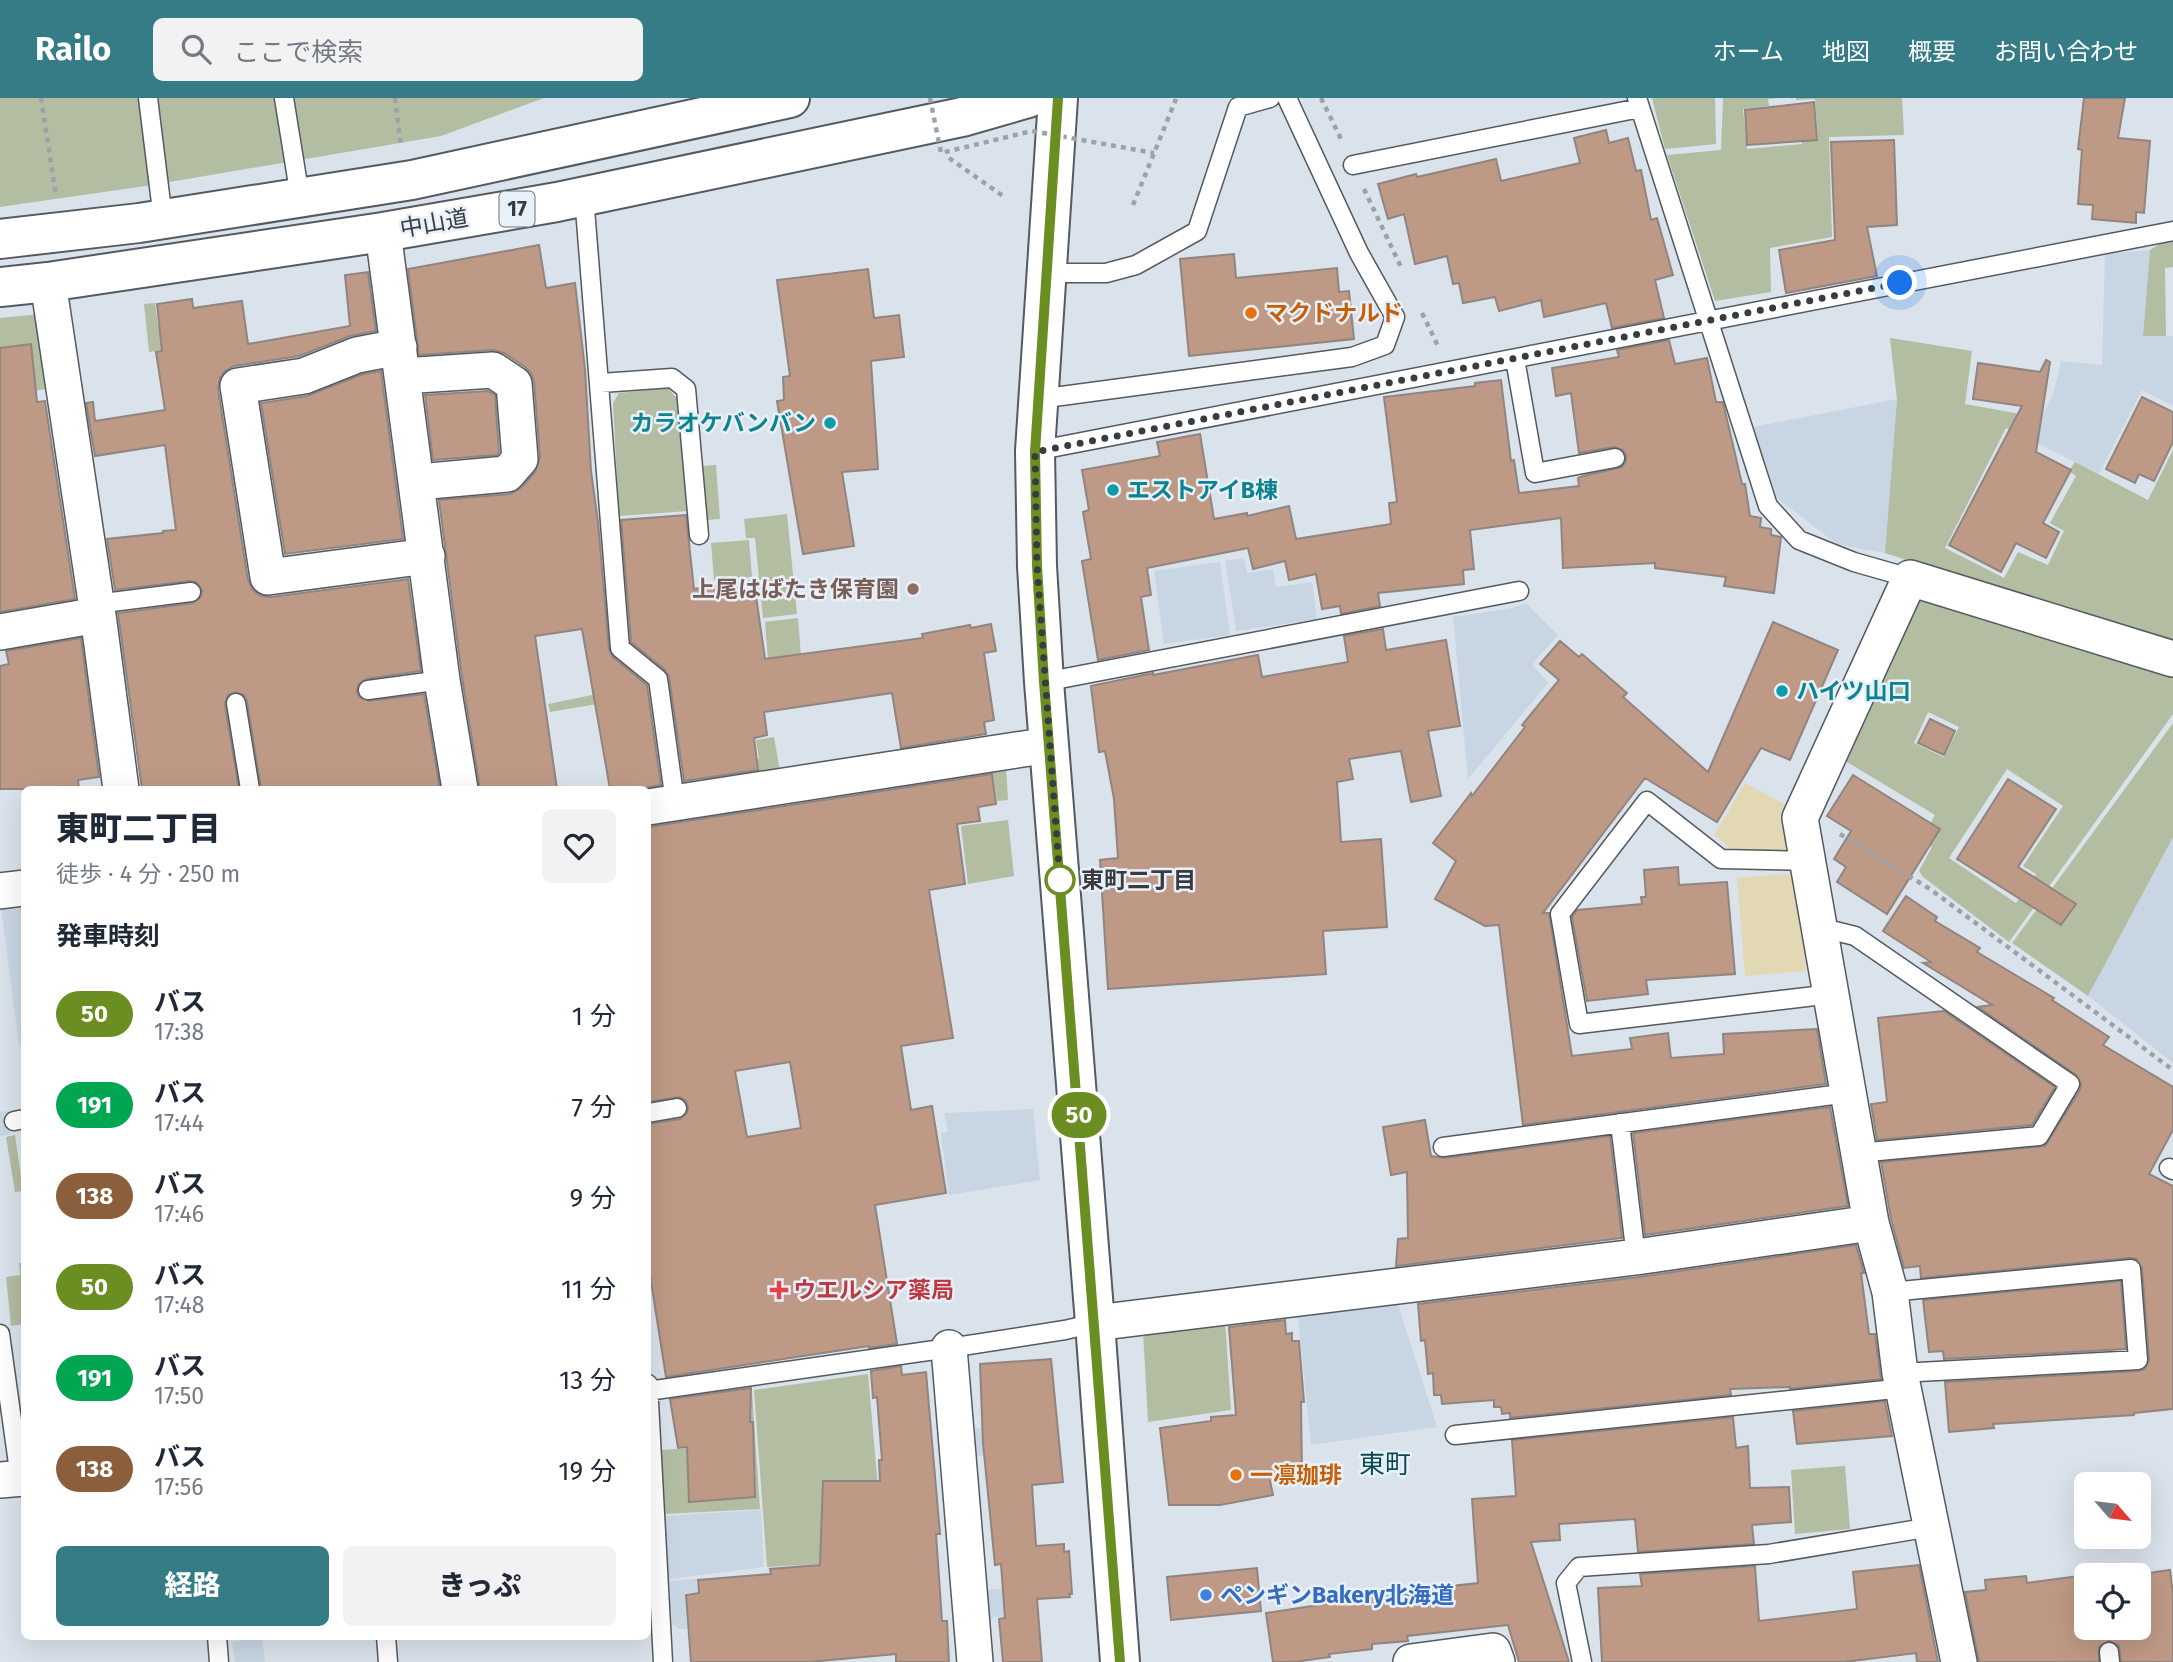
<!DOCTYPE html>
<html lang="ja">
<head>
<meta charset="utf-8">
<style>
  :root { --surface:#fff; --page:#f2f2f3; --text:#1f2937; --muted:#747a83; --accent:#357c86 }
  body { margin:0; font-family:"Fira Sans","Noto Sans JP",sans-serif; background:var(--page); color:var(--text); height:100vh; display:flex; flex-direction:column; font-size:26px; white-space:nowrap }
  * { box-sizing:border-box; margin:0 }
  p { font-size:23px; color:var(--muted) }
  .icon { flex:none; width:38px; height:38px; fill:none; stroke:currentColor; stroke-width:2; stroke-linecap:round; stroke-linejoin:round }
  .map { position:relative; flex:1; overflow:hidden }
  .panel { position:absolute; left:21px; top:688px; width:630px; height:854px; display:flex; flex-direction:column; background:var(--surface); border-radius:10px; box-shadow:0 7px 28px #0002 }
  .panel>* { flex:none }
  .badge { padding:0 14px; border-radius:23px; font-size:24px; line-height:46px }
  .needle { width:46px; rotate:118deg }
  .buttons { position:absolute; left:2074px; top:1374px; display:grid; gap:14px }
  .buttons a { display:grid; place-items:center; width:77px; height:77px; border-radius:10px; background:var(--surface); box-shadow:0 7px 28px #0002; font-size:35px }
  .you { position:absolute; width:35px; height:35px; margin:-18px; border:5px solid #fff; border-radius:50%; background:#1a73e8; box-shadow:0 0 0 10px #1a73e833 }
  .map>.badge { position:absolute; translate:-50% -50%; box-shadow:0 0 0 4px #fff }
  h2 { padding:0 35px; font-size:26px; line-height:63px }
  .round { display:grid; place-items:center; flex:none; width:74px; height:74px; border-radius:10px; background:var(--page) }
  .overview { display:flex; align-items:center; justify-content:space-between; height:119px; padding:0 35px }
  h1 { font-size:33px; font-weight:800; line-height:52px }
  .cta { display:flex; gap:14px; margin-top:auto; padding:14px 35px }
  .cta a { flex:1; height:80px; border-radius:10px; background:var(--accent); color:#fff; font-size:28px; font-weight:800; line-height:80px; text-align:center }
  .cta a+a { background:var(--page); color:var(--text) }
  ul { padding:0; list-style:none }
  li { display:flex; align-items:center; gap:21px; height:91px; padding:0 35px }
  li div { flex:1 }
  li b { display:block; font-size:26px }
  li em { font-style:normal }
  li .badge { min-width:77px; font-weight:700; text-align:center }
  header { display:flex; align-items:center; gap:42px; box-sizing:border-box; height:98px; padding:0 35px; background:var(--accent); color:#fff }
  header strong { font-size:33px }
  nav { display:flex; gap:38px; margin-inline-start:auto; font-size:24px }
  .search { width:490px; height:63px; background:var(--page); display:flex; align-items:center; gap:18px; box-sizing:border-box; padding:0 24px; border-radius:10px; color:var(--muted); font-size:26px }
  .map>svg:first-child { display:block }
</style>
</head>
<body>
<header>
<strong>Railo</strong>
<div class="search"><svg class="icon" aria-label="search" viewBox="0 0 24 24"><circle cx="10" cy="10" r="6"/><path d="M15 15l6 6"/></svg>ここで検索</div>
<nav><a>ホーム</a><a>地図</a><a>概要</a><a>お問い合わせ</a></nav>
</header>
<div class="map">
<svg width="2173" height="1564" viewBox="0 0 2173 1564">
  <rect width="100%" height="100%" fill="#dae2eb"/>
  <!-- built -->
  <path fill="#c8d6e3" d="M2150,152L2143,238H2173V308L2142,292L2099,376L2031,342L2054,294L2061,263L2102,267L2105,156Z
    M1897,301L1885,455L1837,446L1778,401L1753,329Z
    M1244,460L1247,475L1273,471L1276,489L1312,484L1317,521L1236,533L1225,463Z
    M1220,464L1230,537L1164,546L1154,473Z
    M1526,505L1558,537L1532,566L1548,585L1468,681L1453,519L1513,510Z
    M2173,739V965L2088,898Z
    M24,806V947L19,948L1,809Z
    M1033,1011L1040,1082L949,1097L941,1035L948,1034L944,1015Z
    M8,1013L11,1036L0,1038V1014Z
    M1395,1197L1437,1329L1311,1347L1297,1208Z
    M1026,1327L1028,1354L975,1358L973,1331Z
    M761,1412L764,1469L669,1481L663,1418Z
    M696,1481L697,1494L685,1495L687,1531H679L672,1526L670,1483Z
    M1035,1488L1037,1516L989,1520L986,1492Z
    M262,1540L265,1564H235L232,1544Z"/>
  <!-- green -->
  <path fill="#b3bda1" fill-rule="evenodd" d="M0,0H544L441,38L152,87L0,109Z
    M1652,0H1715L1716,46L1665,51Z
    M1723,0H1779L1768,1L1769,8L1743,11L1747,51L1802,46V41L1818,40L1815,1L1796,2V0H1902L1904,37L1829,39L1832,139L1770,150L1771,194L1715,203L1667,57L1721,52Z
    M2173,143V169L2165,170L2166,238H2143L2150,152L2161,145Z
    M155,205L158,228L160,229L176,250L149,254L144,206Z
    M41,216L53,291L18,293L0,365V220Z
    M1890,240L1972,253L1965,306L2042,320L2031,342L2006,330L1945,450L2004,480L2018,454L2048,467L2064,433L2050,425L2076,378L2069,373L2075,364L2148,402L2173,352V550L1885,455L1897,301Z
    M668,290L679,303L688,413L619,418L613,305L619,295Z
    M716,367L720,421L707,422L703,368Z
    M787,416L797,516L763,520L755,440H746L744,421Z
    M749,442L752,479L714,482L711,445Z
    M1930,496L2173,573V616L2009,844L1923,779L1919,773L1932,749L1921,743L1935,717L1842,661L1914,502ZM1928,614L1959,629L1944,659L1914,645ZM2007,671L2063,708L2023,768L2036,776L2016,805L1949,760Z
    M798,520L801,559L768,562L765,524Z
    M607,594L609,604L550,614L548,606Z
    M2173,625V739L2088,898L2012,845Z
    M774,639L780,673L708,686L705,670L759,661L756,642Z
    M998,663L1006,668L1008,702L997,703L992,669L925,679L930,722L917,724L919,733L907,735L900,679Z
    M1008,722L1014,778L968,786L961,728Z
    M15,1037L23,1093L15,1094L6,1039Z
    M19,1165H24V1226L11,1228L6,1179L20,1177Z
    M1225,1223L1231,1312L1148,1324L1143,1233Z
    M868,1276L879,1401L888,1462L767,1469L754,1292Z
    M752,1293L760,1411L664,1416L662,1352L692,1350L689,1301Z
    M1845,1368L1850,1431L1795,1436L1791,1372Z"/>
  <!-- sand -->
  <path fill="#e2d8b3" d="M1745,685L1788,708L1793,754L1782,757L1730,750L1714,737Z
    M1798,775L1806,873L1745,878L1737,780Z"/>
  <!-- building -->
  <path fill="#be9986" stroke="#908580" stroke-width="2" fill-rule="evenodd" d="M2084,0H2125L2118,40L2150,43L2144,115L2136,114V125L2092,121L2093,107L2078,106L2082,52L2078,51Z
    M1814,4L1817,42L1747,47L1745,12Z
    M1606,32L1609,45L1628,40L1636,73L1641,72L1651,122L1657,120L1673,177L1655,182L1664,220L1612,230L1606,205L1544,219L1541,202L1499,213L1495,199L1463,205L1459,185L1453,186L1447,158L1415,166L1404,116L1388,121L1378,86L1416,76L1417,79L1496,61L1501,83L1580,65L1574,40Z
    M1894,42L1897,127L1867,129L1877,178L1786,195L1779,152L1835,142L1831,44Z
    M539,147L546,190L575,185L585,271L591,373L598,424L609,551L613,559L647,587L661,687L640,691H610L582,531L535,538L557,691H480L462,579L439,402L510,396L522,389L535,374L540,359L534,284L531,275L525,269L504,255L493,252L419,257L408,171Z
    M1234,156L1236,180L1337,170L1339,194L1349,193L1354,241L1189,258L1180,161Z
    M868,171L874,220L899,217L904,259L871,263L878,371L842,374L854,448L803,456L777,303L784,302L783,279L790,278L777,182Z
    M368,174L376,233L350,238L299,258L234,268L225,273L220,280L218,291L248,482L253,492L261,498L271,499L408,481L421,573L366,581L358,587L357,594L359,599L369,603L424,596L440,691H261L247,603L244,597L235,594L228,597L225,607L239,691H142L118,515L193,505L201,499L202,492L196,484L190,483L115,492L107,441L163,435V433L176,432L165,347L95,358L86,305L93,304L95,323L165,312L156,254L162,253L157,206L192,201L193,210L242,203L248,246L350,228L345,177Z
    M1669,242L1675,266L1707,260L1716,304H1723L1742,386H1745L1750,418L1761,420L1760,429L1771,431V437L1781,439L1774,495L1724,488L1726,479L1655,470V465L1563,470L1561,420L1470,432L1474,471L1463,472L1464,486L1378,495L1380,508L1341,516L1340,508L1322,511L1316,476L1289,482L1285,463L1253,471L1248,450L1147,470L1151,497L1141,499L1149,552L1098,562L1082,463L1091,461L1083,414L1089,412L1082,372L1160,358L1157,344L1200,336L1214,421L1247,415V418L1289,408L1296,441L1391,426L1389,405L1397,404L1384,299L1475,288V285L1501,282L1511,363L1514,362L1519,395L1579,388L1578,380L1583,378L1622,369L1626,363V357L1623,352L1614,349L1579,355L1571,295L1556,298L1552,270L1619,259L1617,252Z
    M31,246L37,304L45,303L75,501L0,514V250Z
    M2046,262L2050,264L2036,354L2071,372L2043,425L2059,434L2046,460L2016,445L2001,474L1949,447L2022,308L1973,301L1978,265L2040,274Z
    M381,273L403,441L285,456L261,305L307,298L363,276Z
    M488,293L495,297L499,354L497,357L433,362L425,297Z
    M2142,299L2173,314V344L2154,383L2139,376L2135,385L2106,371Z
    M686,417L694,491L750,483L751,492L755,491L765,561L923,540L922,536L970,527L971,530L991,526L996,553L984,555L994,622L984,624L986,636L901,650L892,595L764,614L767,637L754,640L758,672L684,683L669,579L665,572L631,544L621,422Z
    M1773,524L1838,552L1790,662L1761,650L1717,724L1645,680L1543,815H1549L1572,958L1632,951L1630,940L1668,935L1671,960L1724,956L1723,936L1817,931L1826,986L1523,1027L1499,827L1485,828L1435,801L1456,763L1433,745L1471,695L1472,698L1525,629L1522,627L1559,582L1540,566L1560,543L1579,559L1582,556L1627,595L1623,599L1708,674Z
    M1383,531L1386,552L1446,542L1460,628L1428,633L1441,698L1411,704L1401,653L1349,661L1353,681L1337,684L1341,744L1381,741L1387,829L1323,833L1326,876L1108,891L1100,762L1118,760L1114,701L1105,653L1099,654L1091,588L1153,575V577L1258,557L1262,579L1348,564L1344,538Z
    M81,540L99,679L78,682L79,691H0V568L9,566L6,553Z
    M1930,621L1955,633L1944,657L1918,645Z
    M992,676L996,706L978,709L980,723L957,726L965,786L929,792L953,940L901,948L911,1012L932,1008L946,1095L875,1107L897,1246L869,1250V1248L666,1279L648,1164V1026L680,1021L687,1015L688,1009L686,1003L680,999L648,1004V729ZM790,964L801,1030L747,1039L735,973Z
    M1853,677L1940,731L1887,816L1837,784L1846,769L1834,761L1851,733L1827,718Z
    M2008,681L2056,711L2018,769L2076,806L2061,827L1957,761Z
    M1678,769L1679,787L1727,784L1735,876L1646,882L1648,896L1587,903L1572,819L1577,812L1642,806L1641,799H1646L1644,772Z
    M1906,798L1937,819L1935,823L1980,850L1977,854L2054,900L2052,902L2109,939L2103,947L2173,989V1032L2149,1076L2173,1088V1311L2134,1315V1317L1993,1326L1994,1330L1949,1334L1945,1284L2139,1273L2145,1271L2149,1261L2142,1170L2136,1161L2130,1160L1921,1180L1920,1168L1904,1170L1891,1121L1881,1064L2045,1048L2080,992L2081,986L2076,977L1978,909L1992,907L1923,865L1931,864L1883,833Z
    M1944,913L2055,989L2032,1027L1877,1042L1871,1006L1887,1004L1878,920Z
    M1830,1009L1848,1108L1645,1137L1633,1035Z
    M1425,1022L1431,1058L1444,1060L1610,1038L1622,1140L1396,1168L1398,1141L1408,1140L1407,1074L1391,1077L1383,1029Z
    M1856,1147L1864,1175H1861L1869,1236H1875L1881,1281L1790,1291V1289L1730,1291L1731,1297L1510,1320V1315L1502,1316L1501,1309H1494V1302L1442,1306L1441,1297H1434L1433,1275L1428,1276L1425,1242L1421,1243L1418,1206L1639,1179Z
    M2121,1183L2126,1251L1944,1261L1943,1253L1929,1254L1923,1202Z
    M1285,1222L1286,1236L1292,1235V1243H1299L1304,1304H1301L1302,1380L1270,1383L1273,1397L1220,1407H1169L1160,1330L1211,1323V1319L1236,1317L1229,1229Z
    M1051,1261L1063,1384L1032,1387L1036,1448L1064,1446V1454L1069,1453L1072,1496H1069L1070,1499L1037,1501L1042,1564H1003L999,1521L1005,1520L1001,1466L995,1467L983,1345L980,1266Z
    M901,1268L902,1277L926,1274L940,1436H936L942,1523H947L949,1564H896V1556L809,1564H691L686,1497L699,1495L698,1482L771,1476L770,1471L820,1467L823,1383H880L879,1362H882L877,1299L873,1300L871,1273Z
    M751,1290L750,1324H753L755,1399L689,1404L687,1349L678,1350L670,1301Z
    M1885,1303L1892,1338L1797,1346L1793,1313Z
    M1733,1319L1736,1350L1748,1348L1750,1390L1789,1389L1791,1424L1752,1427L1754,1446L1638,1454L1635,1421L1559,1426L1560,1442L1531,1444L1569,1564H1519L1508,1527L1407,1538L1408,1543L1372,1546V1551L1329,1556L1330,1559L1294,1564H1273L1266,1515L1351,1502L1433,1494V1490L1478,1485L1472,1401L1516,1398L1512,1342Z
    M1919,1467L1938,1564H1917L1916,1555L1844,1564H1602L1598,1490L1642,1488L1640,1476L1755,1468L1759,1523L1857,1511L1853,1474Z
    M1257,1470L1261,1513L1171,1522L1167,1479Z
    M2170,1472L2173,1496V1564H2121L2119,1548L2109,1543L2099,1549V1564H1979L1965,1494L1986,1492L1985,1482L2026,1478L2027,1485L2094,1476L2086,1477V1530H2138V1477H2135Z"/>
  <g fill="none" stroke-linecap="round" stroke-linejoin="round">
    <!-- lane casing -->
    <g stroke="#535a61" stroke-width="21">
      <path id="lane" d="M148,0L163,121
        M284,0L300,99
        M1637,0L1768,408L1799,442L1854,464L1910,480
        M1353,67L1640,10
        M584,98C597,249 607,400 620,550L658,581L675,704
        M1047,175H1106L1136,167L1197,133L1238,9L1270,0
        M1515,261L1535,375L1615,360
        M601,285L672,280L686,291L699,437
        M1039,301L1352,259L1385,247L1395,219L1359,155L1287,0
        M1035,353L2173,133
        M96,506L191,494
        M1044,584L1519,493
        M368,592L442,582
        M236,605L250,691
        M1807,763L1721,761L1647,703L1560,816L1579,926L1832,896
        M1819,829L1855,838L2070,986L2039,1038L1858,1055
        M648,1015L677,1010
        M14,1023L24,1021
        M1620,1025L1636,1159
        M1443,1049L1848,995
        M2169,1070L2173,1072
        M1890,1194L2131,1171L2138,1262L1900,1275
        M0,1236L20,1380
        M648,1286L663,1564
        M648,1293L949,1250L1065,1232L1095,1225
        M1455,1337L1904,1290
        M217,1538L219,1564
        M386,1538L388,1564
        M2109,1554L2110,1564
        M1582,1564L1566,1485L1579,1469L1769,1456L1931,1429"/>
    </g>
    <!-- street casing -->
    <g stroke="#535a61" stroke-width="38">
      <path id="street" d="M383,134L442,582L460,691
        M48,184L98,517L121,691
        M399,249L357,257L304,278L238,288L268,479L427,458
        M403,278L493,272L514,286L520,361L507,376L418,384
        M0,534L98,517
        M648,709L1049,647
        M0,793L24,790
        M1095,1225L1636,1159L1871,1125
        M949,1250L975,1564
        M0,1382L24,1380
        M1411,1564L1493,1553L1497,1564
        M1959,1564L1900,1275L1890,1194L1871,1125L1800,720L1910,480L2173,561"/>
    </g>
    <!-- secondary casing -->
    <g stroke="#535a61" stroke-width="42">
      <path id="secondary" d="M1058,0L1035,353L1037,468L1044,584L1095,1225L1120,1564"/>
    </g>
    <!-- highway casing -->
    <g stroke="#535a61" stroke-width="42">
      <path id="highway" d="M0,141L139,125L412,82L790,0
        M0,189L48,184L383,134L557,104L962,19L1028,0"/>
    </g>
    <!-- path -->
    <path stroke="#9ca2a9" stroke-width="4.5" stroke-dasharray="5 5" stroke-linecap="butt" d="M41,0L56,98
      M395,0L401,48
      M1321,0L1343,45
      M949,60L1003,98
      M1364,91L1401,169
      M1133,107L1176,1
      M1422,215L1438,248
      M1840,736L1930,791L2173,972"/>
    <!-- lane -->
    <use href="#lane" stroke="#fff" stroke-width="18"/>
    <!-- street -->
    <use href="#street" stroke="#fff" stroke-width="35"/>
    <!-- secondary -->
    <use href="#secondary" stroke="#fff" stroke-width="38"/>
    <!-- highway -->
    <use href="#highway" stroke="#fff" stroke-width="38"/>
    <!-- path-bridge -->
    <path stroke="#9ca2a9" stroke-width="4.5" stroke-dasharray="5 5" stroke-linecap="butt" d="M930,0L941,55L1032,33L1154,55"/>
  </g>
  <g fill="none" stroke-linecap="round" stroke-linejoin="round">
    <!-- line casing -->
    <g stroke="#fff" stroke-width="16">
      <path id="line" d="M1058,0L1035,354L1037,468L1044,584L1120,1564"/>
    </g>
    <!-- line -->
    <use href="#line" stroke="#6b8e23" stroke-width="10"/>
    <!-- walk -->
    <path stroke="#383b3f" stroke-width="7" stroke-dasharray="0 12.6" d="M1060,782V784L1037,468L1035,354L1900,185"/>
  </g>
  <!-- markers -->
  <g fill="#e8710a" stroke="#e8f0f9" stroke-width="2.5">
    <circle cx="1251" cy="215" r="7"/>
    <circle cx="1236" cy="1377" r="7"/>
  </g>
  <g fill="#0f9aa8" stroke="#e8f0f9" stroke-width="2.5">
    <circle cx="830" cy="325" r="7"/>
    <circle cx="1113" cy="392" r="7"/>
    <circle cx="1782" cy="593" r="7"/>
  </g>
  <circle fill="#8d6e63" stroke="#e8f0f9" stroke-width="2.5" cx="913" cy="491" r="7"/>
  <circle fill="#fff" stroke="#6b8e23" stroke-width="3.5" cx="1060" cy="782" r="14"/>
  <path fill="#e0444e" stroke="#e8f0f9" stroke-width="2.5" d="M775.5 1181.5h7v7h7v7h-7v7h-7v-7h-7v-7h7z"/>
  <circle fill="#3f7fe0" stroke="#e8f0f9" stroke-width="2.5" cx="1206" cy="1497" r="7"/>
  <g text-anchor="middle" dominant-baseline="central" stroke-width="5" stroke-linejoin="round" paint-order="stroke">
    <!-- shield labels -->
    <rect fill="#e8f0f9" stroke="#6d7177" stroke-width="2" x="499.5" y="93.5" width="35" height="35" rx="5"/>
    <g font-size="21" font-weight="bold" fill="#383b3f">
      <text x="517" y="111">17</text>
    </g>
    <!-- street labels -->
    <g font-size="23" fill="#383b3f" stroke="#e8f0f9">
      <text transform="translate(434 125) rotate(-10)">中山道</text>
    </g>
    <!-- food labels -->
    <g font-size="23" font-weight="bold" fill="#c56008" stroke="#e8f0f9" text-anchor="start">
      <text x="1265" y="215">マクドナルド</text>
      <text x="1250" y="1377">一凛珈琲</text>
    </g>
    <!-- culture labels -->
    <g font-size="23" font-weight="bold" fill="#0d838f" stroke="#e8f0f9" text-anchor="start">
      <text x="816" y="325" text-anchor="end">カラオケバンバン</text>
      <text x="1127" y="392">エストアイB棟</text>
      <text x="1796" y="593">ハイツ山口</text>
    </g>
    <!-- education labels -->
    <g font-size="23" font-weight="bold" fill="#785e54" stroke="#e8f0f9" text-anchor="end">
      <text x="899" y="491">上尾はばたき保育園</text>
    </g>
    <!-- stop labels -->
    <g font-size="23" font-weight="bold" fill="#383b3f" stroke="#e8f0f9" text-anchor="start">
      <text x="1081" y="782">東町二丁目</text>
    </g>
    <!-- health labels -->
    <g font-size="23" font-weight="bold" fill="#be3a42" stroke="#e8f0f9" text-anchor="start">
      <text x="793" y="1192">ウエルシア薬局</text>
    </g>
    <!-- shop labels -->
    <g font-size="23" font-weight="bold" fill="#366cbe" stroke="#e8f0f9" text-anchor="start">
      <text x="1220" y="1497">ペンギンBakery北海道</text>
    </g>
    <!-- quarter labels -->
    <g font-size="26" fill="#0b4a51" stroke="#e8f0f9">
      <text x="1385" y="1366">東町</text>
    </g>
  </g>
</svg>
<div class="buttons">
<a><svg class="needle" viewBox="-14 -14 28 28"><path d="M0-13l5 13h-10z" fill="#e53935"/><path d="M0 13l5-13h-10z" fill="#747a83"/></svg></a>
<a><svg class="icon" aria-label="locate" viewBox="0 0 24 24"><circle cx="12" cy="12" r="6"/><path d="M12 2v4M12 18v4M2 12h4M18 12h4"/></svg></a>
</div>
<div class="you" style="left:1900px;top:185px"></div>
<b class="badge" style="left:1079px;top:1017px;background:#6b8e23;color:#fff">50</b>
<section class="panel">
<div class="overview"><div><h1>東町二丁目</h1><p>徒歩 · 4 分 · 250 m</p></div><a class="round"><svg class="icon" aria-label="heart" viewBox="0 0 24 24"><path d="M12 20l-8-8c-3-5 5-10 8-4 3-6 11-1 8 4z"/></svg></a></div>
<h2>発車時刻</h2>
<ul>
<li><span class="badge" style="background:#6b8e23;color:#fff">50</span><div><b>バス</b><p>17:38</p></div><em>1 分</em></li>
<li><span class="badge" style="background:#00a651;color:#fff">191</span><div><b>バス</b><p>17:44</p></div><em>7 分</em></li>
<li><span class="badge" style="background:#8b5e3c;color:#fff">138</span><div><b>バス</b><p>17:46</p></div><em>9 分</em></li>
<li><span class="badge" style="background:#6b8e23;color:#fff">50</span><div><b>バス</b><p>17:48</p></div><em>11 分</em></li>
<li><span class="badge" style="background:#00a651;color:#fff">191</span><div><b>バス</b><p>17:50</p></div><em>13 分</em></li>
<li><span class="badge" style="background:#8b5e3c;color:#fff">138</span><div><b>バス</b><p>17:56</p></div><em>19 分</em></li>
</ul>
<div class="cta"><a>経路</a><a>きっぷ</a></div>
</section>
</div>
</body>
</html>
